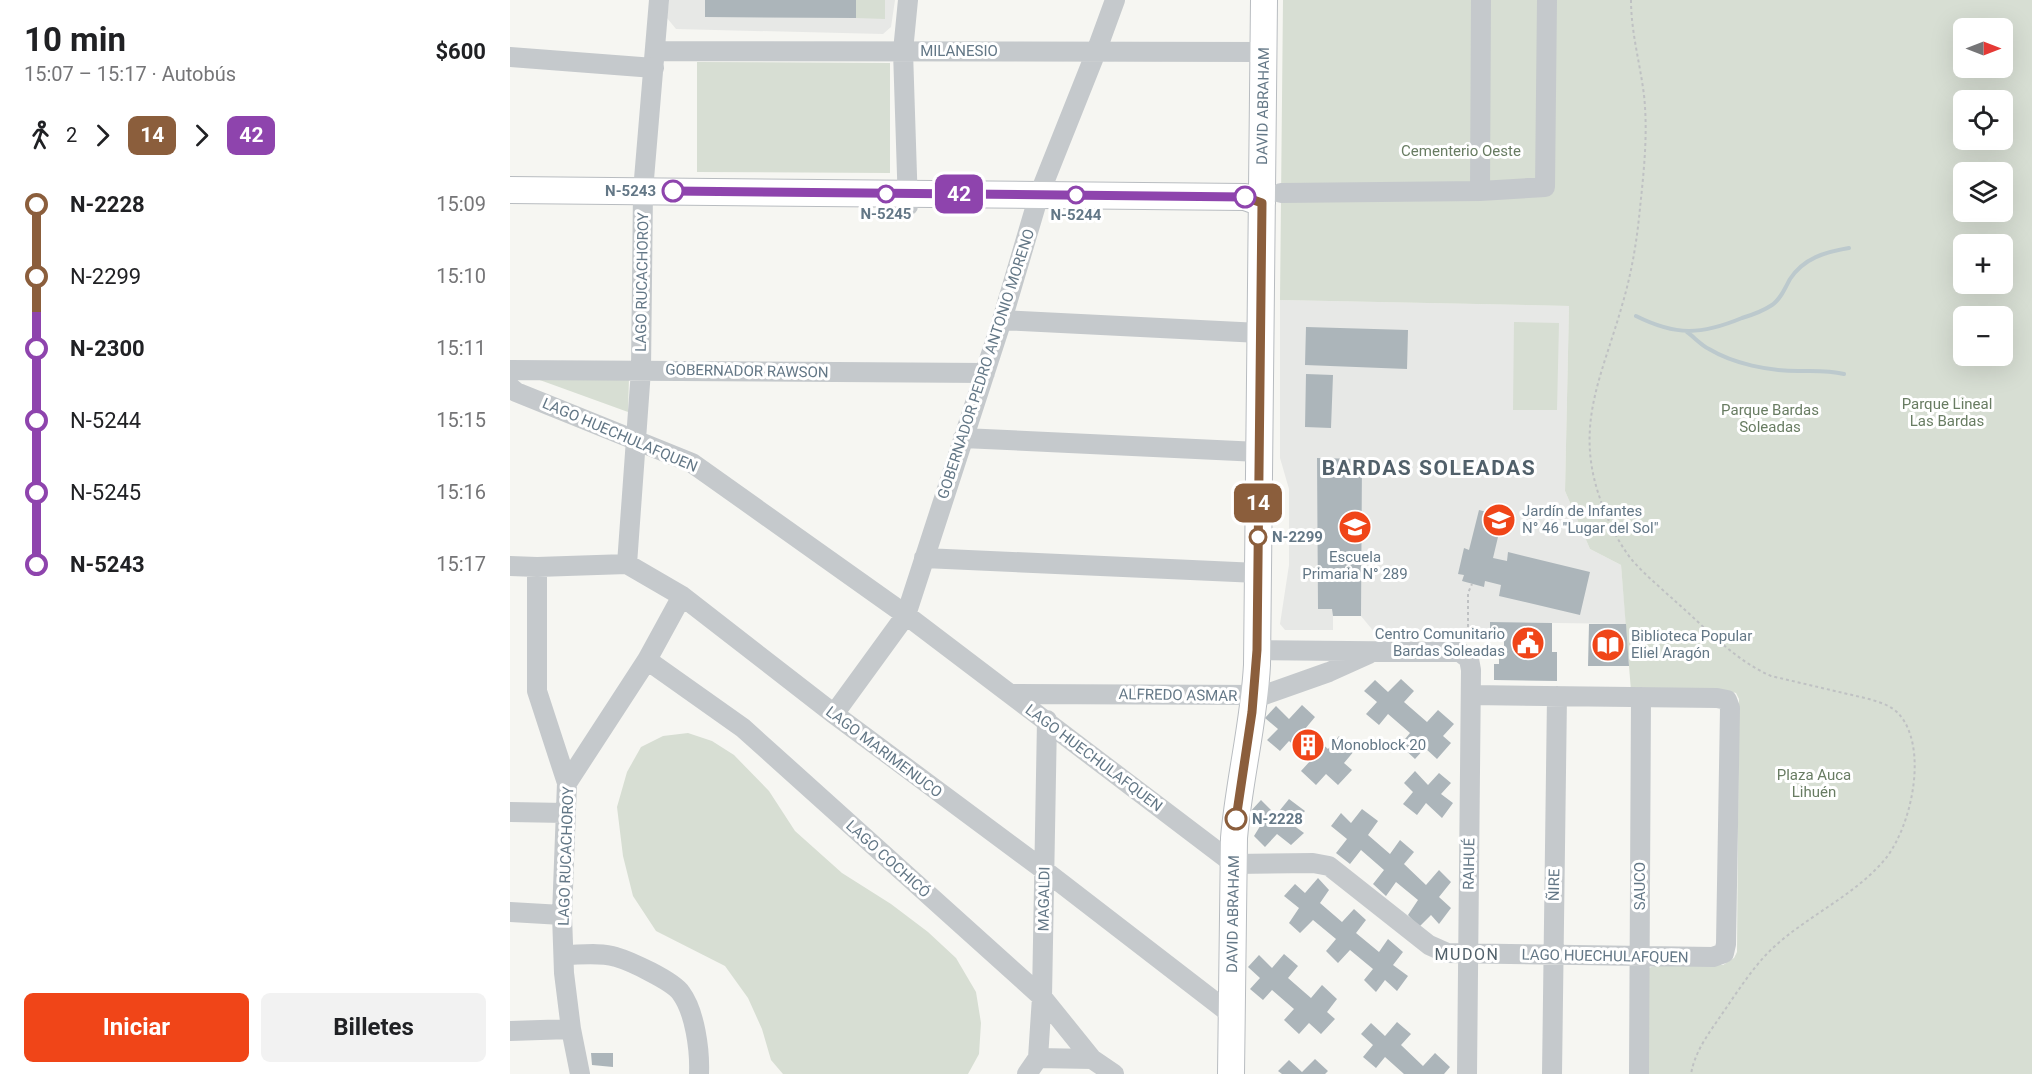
<!DOCTYPE html>
<html lang="es">
<head>
<meta charset="utf-8">
<style>
  :root { --surface:#fff; --page:#f2f2f2; --text:#202124; --muted:#757577; --accent:#f04518 }
  body { margin:0; font-family:Roboto,sans-serif; background:var(--page); color:var(--text); height:100vh; display:flex; flex-direction:column; font-size:22px; white-space:nowrap }
  * { box-sizing:border-box; margin:0 }
  p { font-size:20px; color:var(--muted) }
  .icon { flex:none; width:33px; height:33px; fill:none; stroke:currentColor; stroke-width:2; stroke-linecap:round; stroke-linejoin:round }
  .map { position:relative; flex:1; overflow:hidden }
  .details { display:flex; flex-direction:column; background:var(--surface); width:510px }
  .details>* { flex:none }
  .badge { padding:0 12px; border-radius:9px; font-size:21px; line-height:39px }
  .needle { width:39px; rotate:90deg }
  .buttons { position:absolute; left:1443px; top:18px; display:grid; gap:12px }
  .buttons a { display:grid; place-items:center; width:60px; height:60px; border-radius:9px; background:var(--surface); box-shadow:0 6px 24px #0002; font-size:30px }
  .map>.badge { position:absolute; translate:-50% -50%; box-shadow:0 0 0 3px #fff }
  .legs { display:flex; align-items:center; gap:9px; height:66px; padding:0 24px; font-size:20px }
  .legs p { margin-inline-start:auto }
  .summary { display:flex; align-items:center; justify-content:space-between; height:102px; padding:0 24px }
  h1 { font-size:33px; font-weight:700; line-height:45px }
  .primary-button { display:flex; gap:12px; margin-top:auto; padding:12px 24px }
  .primary-button a { flex:1; height:69px; border-radius:9px; background:var(--accent); color:#fff; font-size:24px; font-weight:700; line-height:69px; text-align:center }
  .primary-button a+a { background:var(--page); color:var(--text) }
  ul { padding:0 24px; list-style:none }
  li { display:flex; align-items:center; gap:21px; height:72px; font-size:22px }
  li i { display:grid; place-items:center; width:9px; height:100%; margin:0 8px; background:currentColor }
  li i::after { content:''; width:15px; height:15px; margin:-8px; border:4px solid; border-radius:50%; background:var(--surface) }
  li p { margin-inline-start:auto }
  li:first-child i { background:linear-gradient(#0000 50%,currentColor 0) }
  li:last-child i { background:linear-gradient(currentColor 50%,#0000 0) }
  main { display:flex; flex:1; min-height:0 }
  .map>svg:first-child { display:block }
</style>
</head>
<body>
<main>
<section class="details">
<div class="summary"><div><h1>10 min</h1><p>15:07 – 15:17 · Autobús</p></div><b>$600</b></div>
<div class="legs"><svg class="icon" aria-label="walk" viewBox="0 0 24 24"><circle cx="13" cy="4" r="2"/><path d="M13 8l-2 6 4 7M11 14l-3 7M7 12l3-4h3l4 4"/></svg>2<svg class="icon" aria-label="forward" viewBox="0 0 24 24"><path d="M9 5l7 7-7 7"/></svg><b class="badge" style="background:#8b5e3c;color:#fff">14</b><svg class="icon" aria-label="forward" viewBox="0 0 24 24"><path d="M9 5l7 7-7 7"/></svg><b class="badge" style="background:#8e44ad;color:#fff">42</b></div>
<ul>
<li><i style="color:#8b5e3c"></i><b>N-2228</b><p>15:09</p></li>
<li><i style="color:#8b5e3c"></i><span>N-2299</span><p>15:10</p></li>
<li><i style="color:#8e44ad"></i><b>N-2300</b><p>15:11</p></li>
<li><i style="color:#8e44ad"></i><span>N-5244</span><p>15:15</p></li>
<li><i style="color:#8e44ad"></i><span>N-5245</span><p>15:16</p></li>
<li><i style="color:#8e44ad"></i><b>N-5243</b><p>15:17</p></li>
</ul>
<div class="primary-button"><a>Iniciar</a><a>Billetes</a></div>
</section>
<div class="map">
<svg width="1522" height="1074" viewBox="0 0 1522 1074">
  <rect width="100%" height="100%" fill="#f6f6f2"/>
  <!-- built -->
  <path fill="#e7e8e6" d="M159,0H385L381,27L373,34L166,29L157,18Z
    M770,300L1059,306L1055,491L1080,549L1111,565L1116,624L981,622L980,633H865L851,616H823V630H775L770,624L779,565V489L770,458Z"/>
  <!-- green -->
  <path fill="#d7ded3" fill-rule="evenodd" d="M346,0H375V19L346,18Z
    M773,0H1522V1074H1134L1138,968L1145,966L1213,965L1224,958L1227,952L1229,699L1226,693L1218,691H1121L1111,565L1080,549L1055,491L1059,306L770,300ZM1454,28H1492V68H1454ZM1454,100H1492V140H1454ZM1454,172H1492V212H1454ZM1454,244H1492V284H1454ZM1454,316H1492V356H1454Z
    M187,62L380,63V173L187,172Z
    M1004,322L1049,323L1047,410H1003Z
    M119,378L118,412L27,379Z
    M178,733L202,741L224,755L259,791L285,831L332,873L381,904L418,932L446,958L466,992L471,1023L469,1054L458,1074H273L261,1060L252,1029L238,998L215,966L146,931L123,896L113,856L107,807L117,772L131,747L153,736Z"/>
  <g fill="none" stroke-linecap="round" stroke-linejoin="round">
    <!-- stream -->
    <path stroke="#bcc9cd" stroke-width="4" d="M1126,316C1166,336 1191,335 1232,318C1242,315 1253,311 1262,305C1271,299 1275,288 1280,279C1294,258 1315,252 1339,248
      M1177,332C1184,337 1191,345 1199,349C1224,364 1259,371 1288,371C1304,371 1318,370 1334,374"/>
  </g>
  <!-- building -->
  <path fill="#acb5ba" d="M195,0H346V18L195,17Z
    M796,327L898,330L897,369L795,365Z
    M796,374L823,375L821,428L795,427Z
    M807,458L852,459L851,616H823L822,609H808Z
    M969,510L993,516L983,558L997,561L998,552L1080,572L1070,615L989,596L991,585L975,581L974,587L952,581L954,575L948,574L954,548L959,550Z
    M980,622L1042,623V652H1047V681L984,680V664H989V653H994V633H980Z
    M1079,624H1116L1119,666H1078Z
    M891,679L904,691L894,702L917,722L928,710L944,724L933,736L941,743L927,759L915,748L905,759L890,745L900,733L878,714L869,725L856,714L867,702L854,691L865,680L878,692Z
    M792,705L805,717L795,729L818,749L829,736L845,750L834,763L842,770L828,785L816,774L806,785L791,771L801,760L779,741L770,751L757,740L768,729L755,718L766,706L779,719Z
    M905,771L918,785L929,773L941,783L931,794L943,803L932,818L916,803L907,815L893,804L903,792L894,783Z
    M779,799L795,811L783,825L794,833L781,845L767,834L755,847L744,836L752,823L739,813L751,800L766,815Z
    M852,809L868,821L858,835L880,854L890,840L904,852L894,864L916,885L929,870L941,882L929,897L941,908L929,924L921,915L909,927L898,915L908,900L886,882L876,896L863,884L874,870L851,850L840,864L826,853L837,839L821,826L831,813L841,823Z
    M808,878L819,890L810,903L832,922L844,909L856,920L846,933L869,952L878,939L893,952L883,965L898,976L887,991L875,980L866,992L854,980L863,969L840,950L828,963L816,951L826,939L803,920L790,933L779,923L789,908L774,896L785,884L795,893Z
    M774,954L788,966L778,978L801,998L812,985L827,999L817,1012L825,1019L811,1034L799,1023L789,1034L774,1020L784,1009L762,990L753,1000L740,989L750,978L738,967L749,955L762,968Z
    M887,1022L901,1034L891,1045L913,1066L925,1053L940,1067L934,1074H894L875,1057L866,1068L853,1057L863,1045L851,1034L861,1023L875,1036Z
    M81,1053H103V1067L82,1065Z
    M805,1059L818,1071L815,1074H772L768,1071L779,1060L792,1072Z"/>
  <g fill="none" stroke-linecap="round" stroke-linejoin="round">
    <!-- major casing -->
    <g stroke="#b8bcc0" stroke-width="28">
      <path id="major" d="M0,190L735,197L752,203
        M721,1074L724,838C729,780 744,723 747,665L754,0"/>
    </g>
    <!-- path -->
    <path stroke="#bfc1c3" stroke-width="2" stroke-dasharray="3 3" stroke-linecap="butt" d="M1121,0C1121,32 1130,63 1134,95C1138,133 1134,170 1130,208C1127,240 1122,271 1113,302C1092,378 1061,428 1094,509C1101,527 1110,545 1122,560C1135,575 1151,588 1165,601C1195,627 1224,660 1261,676L1359,699C1369,702 1380,705 1388,713C1419,746 1402,825 1376,858C1347,894 1299,915 1265,946C1244,965 1228,991 1212,1014C1199,1033 1185,1051 1181,1074
      M958,633V593L962,584"/>
    <!-- minor -->
    <path stroke="#c5c9cc" stroke-width="20" d="M145,51L753,52
      M0,57L144,68
      M970,191L971,0
      M771,193L970,191L1035,187L1037,0
      M398,206L393,51L398,0
      M492,320L750,333
      M0,370L475,373
      M0,387L6,392L182,463L396,615L724,864L803,863L819,866L919,945L937,953L1203,957L1214,953L1216,944L1220,708L1217,700L1207,698L961,695
      M453,438L749,452
      M414,558L748,573
      M117,564L131,370L133,191L149,0
      M0,566L27,567L117,564L172,596L324,714L534,870L722,1015
      M27,567V691L57,783
      M747,650L943,652H950L959,659L961,670L957,1074
      M137,660L233,728L532,997L582,1059L604,1074
      M500,694L754,695L819,672L859,654
      M324,714L396,615L492,320L529,195L586,52L605,0
      M0,812L56,813
      M0,912L52,915
      M54,955C70,955 90,952 106,957C120,961 163,981 171,993C185,1012 190,1050 189,1074
      M0,1031L61,1029
      M528,1058L582,1059
      M70,1074L61,1029L54,973L52,915L57,783L137,660L172,596
      M517,1074L528,1058L532,997L537,720
      M1042,1074L1047,696
      M1129,1074L1131,697"/>
    <!-- major -->
    <use href="#major" stroke="#fff" stroke-width="26"/>
  </g>
  <g fill="none" stroke-linecap="round" stroke-linejoin="round">
    <!-- line-1 casing -->
    <g stroke="#fff" stroke-width="14">
      <path id="line-1" d="M726,819L742,712L747,650L752,203L735,197"/>
    </g>
    <!-- line-2 casing -->
    <g stroke="#fff" stroke-width="14">
      <path id="line-2" d="M163,191L735,197"/>
    </g>
    <!-- line-1 -->
    <use href="#line-1" stroke="#8b5e3c" stroke-width="9"/>
    <!-- line-2 -->
    <use href="#line-2" stroke="#8e44ad" stroke-width="9"/>
  </g>
  <!-- icons -->
  <defs>
    <g id="school-disc" transform="scale(1.725)"><circle r="9.5" fill="#f04518" stroke="#fff"/><path d="M0-5L7-2L0 1L-7-2ZM-4 1L0 2.5L4 1V4Q0 6-4 4Z" fill="#fff"/></g>
    <g id="civic-disc" transform="scale(1.725)"><circle r="9.5" fill="#f04518" stroke="#fff"/><path d="M-.6-6.5H3V-4.5H.6V-3L4-1V1h2V6H-6V1h2V-1L-.6-3ZM-1.2 2.5V6h2.4V2.5Z" fill="#fff"/></g>
    <g id="library-disc" transform="scale(1.725)"><circle r="9.5" fill="#f04518" stroke="#fff"/><path d="M-6-4Q-3-5.5-.7-3.5V5Q-3 3-6 4ZM6-4Q3-5.5 .7-3.5V5Q3 3 6 4Z" fill="#fff"/></g>
    <g id="building-disc" transform="scale(1.725)"><circle r="9.5" fill="#f04518" stroke="#fff"/><path d="M-4-6H4V6H1V3H-1V6H-4ZM-2.5-4.3h1.7v1.8h-1.7ZM.8-4.3h1.7v1.8H.8ZM-2.5-1h1.7V.8h-1.7ZM.8-1h1.7V.8H.8Z" fill="#fff"/></g>
  </defs>
  <g fill-rule="evenodd">
    <use href="#school-disc" x="989" y="520"/>
    <use href="#school-disc" x="845" y="527"/>
    <use href="#civic-disc" x="1018" y="643"/>
    <use href="#library-disc" x="1098" y="645"/>
    <use href="#building-disc" x="798" y="745"/>
  </g>
  <!-- markers -->
  <g fill="#fff" stroke="#8e44ad" stroke-width="3">
    <circle cx="163" cy="191" r="10"/>
    <circle cx="376" cy="194" r="8"/>
    <circle cx="566" cy="195" r="8"/>
    <circle cx="735" cy="197" r="10"/>
  </g>
  <g fill="#fff" stroke="#8b5e3c" stroke-width="3">
    <circle cx="748" cy="537" r="8"/>
    <circle cx="726" cy="819" r="10"/>
  </g>
  <g text-anchor="middle" dominant-baseline="central" stroke-width="6" stroke-linejoin="round" paint-order="stroke">
    <!-- street labels -->
    <g font-size="15" fill="#637786" stroke="#fff">
      <text x="449" y="51">MILANESIO</text>
      <text transform="translate(753 106) rotate(-89)">DAVID ABRAHAM</text>
      <text transform="translate(132 282) rotate(-89)">LAGO RUCACHOROY</text>
      <text transform="translate(476 364) rotate(-72)">GOBERNADOR PEDRO ANTONIO MORENO</text>
      <text transform="translate(237 371) rotate(1)">GOBERNADOR RAWSON</text>
      <text transform="translate(110 435) rotate(23)">LAGO HUECHULAFQUEN</text>
      <text transform="translate(668 695) rotate(1)">ALFREDO ASMAR</text>
      <text transform="translate(374 752) rotate(37)">LAGO MARIMENUCO</text>
      <text transform="translate(584 758) rotate(37)">LAGO HUECHULAFQUEN</text>
      <text transform="translate(56 856) rotate(-88)">LAGO RUCACHOROY</text>
      <text transform="translate(378 859) rotate(42)">LAGO COCHICÓ</text>
      <text transform="translate(959 864) rotate(-89)">RAIHUÉ</text>
      <text transform="translate(1044 885) rotate(-89)">ÑIRE</text>
      <text transform="translate(1130 886) rotate(-90)">SAUCO</text>
      <text transform="translate(534 899) rotate(-89)">MAGALDI</text>
      <text transform="translate(723 914) rotate(-89)">DAVID ABRAHAM</text>
      <text transform="translate(1095 956) rotate(1)">LAGO HUECHULAFQUEN</text>
    </g>
    <!-- park labels -->
    <g font-size="15" fill="#687c62" stroke="#fff">
      <text x="951" y="151">Cementerio Oeste</text>
      <text x="1437" y="404">Parque Lineal<tspan x="1437" dy="17">Las Bardas</tspan></text>
      <text x="1260" y="410">Parque Bardas<tspan x="1260" dy="17">Soleadas</tspan></text>
      <text x="1304" y="775">Plaza Auca<tspan x="1304" dy="17">Lihuén</tspan></text>
    </g>
    <!-- stop labels -->
    <g font-size="15" font-weight="bold" fill="#637786" stroke="#fff">
      <text x="146" y="191" text-anchor="end">N-5243</text>
      <text x="376" y="214">N-5245</text>
      <text x="566" y="215">N-5244</text>
      <text x="762" y="537" text-anchor="start">N-2299</text>
      <text x="742" y="819" text-anchor="start">N-2228</text>
    </g>
    <!-- poi labels -->
    <g font-size="15" fill="#637786" stroke="#fff" text-anchor="start">
      <text x="1012" y="511">Jardín de Infantes<tspan x="1012" dy="17">N° 46 "Lugar del Sol"</tspan></text>
      <text x="845" y="557" text-anchor="middle">Escuela<tspan x="845" dy="17">Primaria N° 289</tspan></text>
      <text x="995" y="634" text-anchor="end">Centro Comunitario<tspan x="995" dy="17">Bardas Soleadas</tspan></text>
      <text x="1121" y="636">Biblioteca Popular<tspan x="1121" dy="17">Eliel Aragón</tspan></text>
      <text x="821" y="745">Monoblock 20</text>
    </g>
    <!-- neighbourhood labels -->
    <g font-size="16" letter-spacing="1.5" fill="#51606a" stroke="#fff">
      <text x="957" y="954">MUDON</text>
    </g>
    <!-- district labels -->
    <g font-size="21" font-weight="bold" letter-spacing="1.5" fill="#51606a" stroke="#fff">
      <text x="919" y="468">BARDAS SOLEADAS</text>
    </g>
  </g>
</svg>
<div class="buttons">
<a><svg class="needle" viewBox="-14 -14 28 28"><path d="M0-13l5 13h-10z" fill="#e53935"/><path d="M0 13l5-13h-10z" fill="#757577"/></svg></a>
<a><svg class="icon" aria-label="locate" viewBox="0 0 24 24"><circle cx="12" cy="12" r="6"/><path d="M12 2v4M12 18v4M2 12h4M18 12h4"/></svg></a>
<a><svg class="icon" aria-label="layers" viewBox="0 0 24 24"><path d="M12 4l9 5-9 5-9-5zM3 14l9 5 9-5"/></svg></a>
<a>+</a>
<a>−</a>
</div>
<b class="badge" style="left:748px;top:503px;background:#8b5e3c;color:#fff">14</b>
<b class="badge" style="left:449px;top:194px;background:#8e44ad;color:#fff">42</b>
</div>
</main>
</body>
</html>
